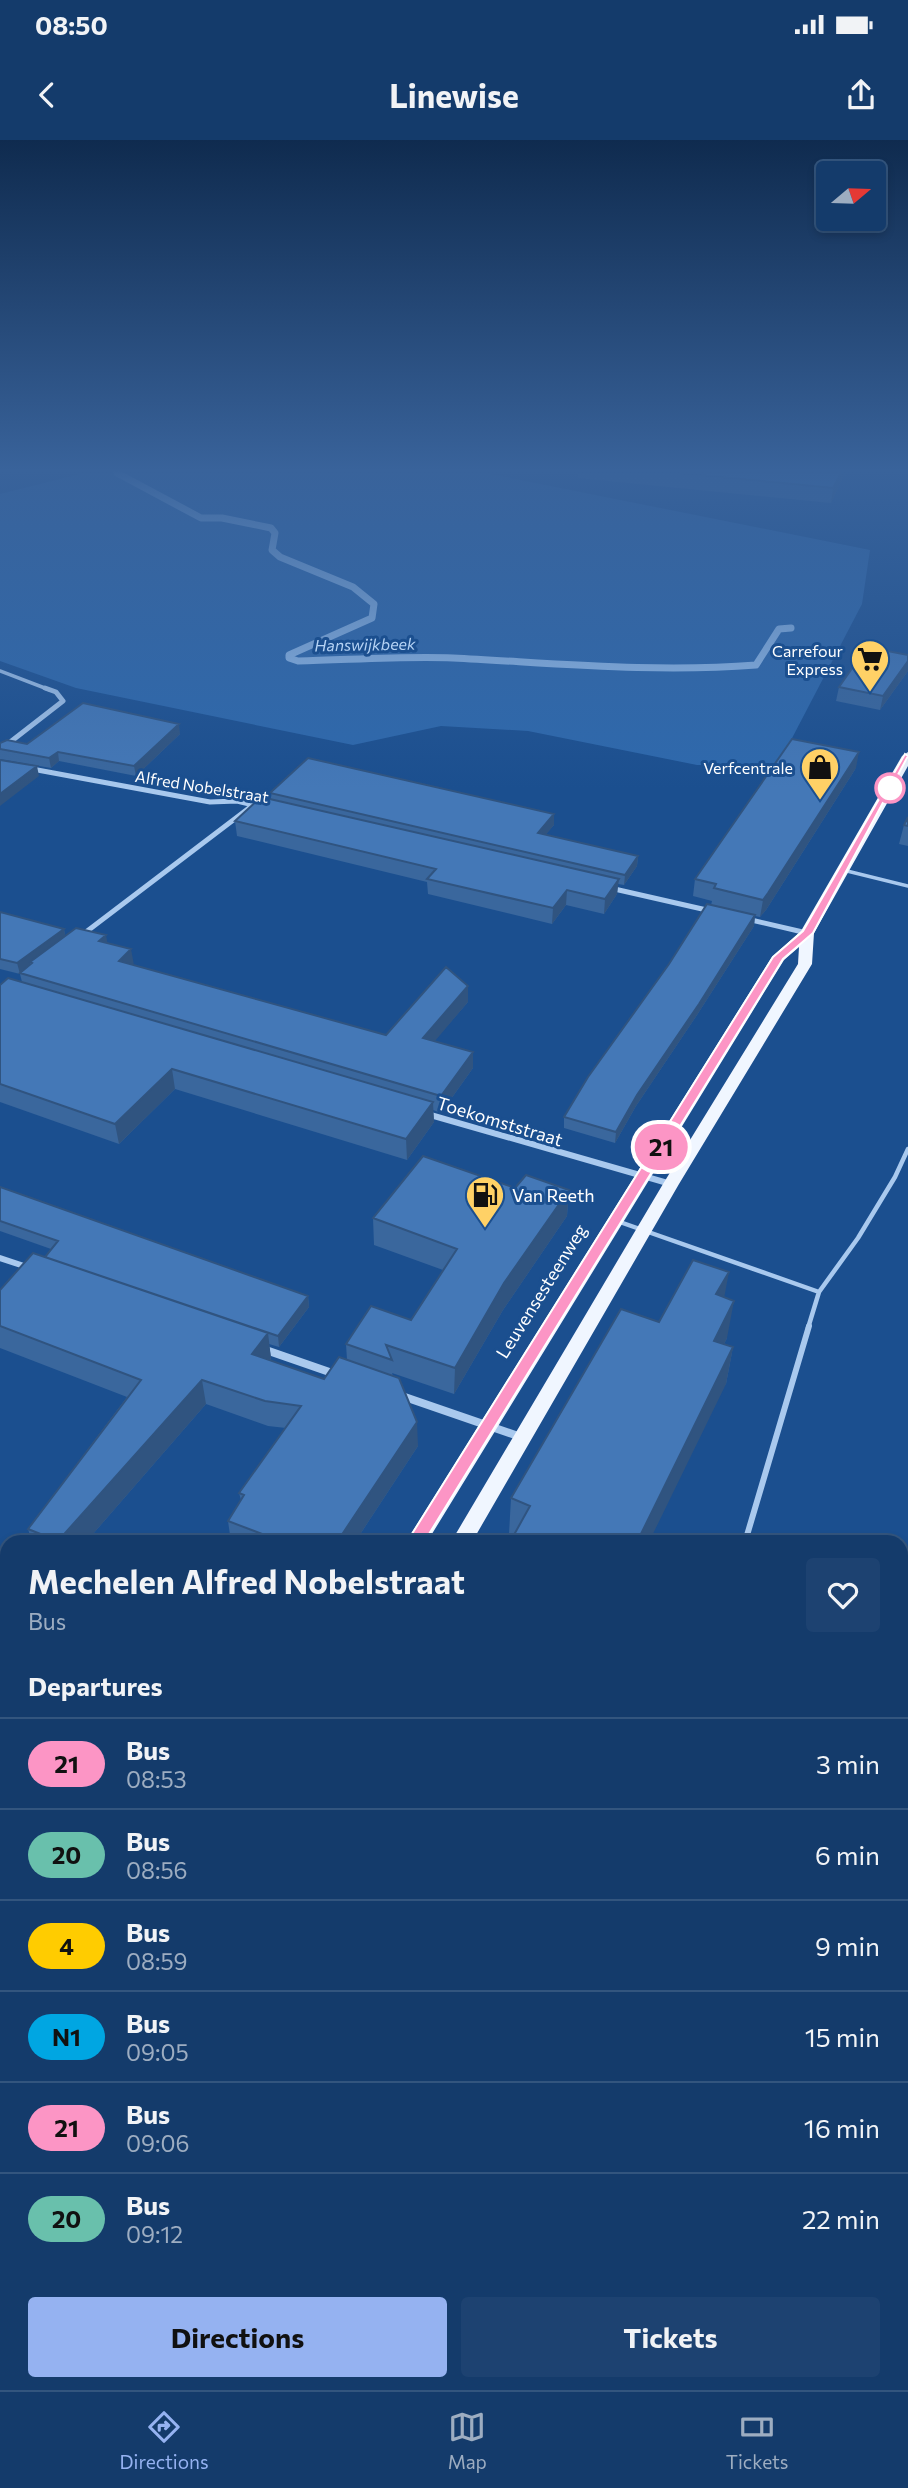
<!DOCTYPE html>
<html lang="en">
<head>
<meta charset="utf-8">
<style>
  :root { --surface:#143b6b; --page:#1d4271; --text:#f1f3f6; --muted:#9dadc1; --line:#33557e; --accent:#95b2f1 }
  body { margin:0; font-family:Commissioner,sans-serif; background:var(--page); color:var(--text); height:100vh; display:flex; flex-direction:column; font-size:26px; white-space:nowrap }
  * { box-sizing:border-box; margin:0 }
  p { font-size:23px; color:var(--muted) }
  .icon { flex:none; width:38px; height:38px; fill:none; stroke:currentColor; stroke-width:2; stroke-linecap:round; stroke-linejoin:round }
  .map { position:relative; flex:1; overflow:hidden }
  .details { position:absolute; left:0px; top:1395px; width:908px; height:856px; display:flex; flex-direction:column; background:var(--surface); border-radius:21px 21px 0 0; box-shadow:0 4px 10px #0003,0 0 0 2px var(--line) }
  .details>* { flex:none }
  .badge { padding:0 14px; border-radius:23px; font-size:24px; line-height:46px }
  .needle { width:46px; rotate:71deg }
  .tools { position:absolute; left:816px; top:21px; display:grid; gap:14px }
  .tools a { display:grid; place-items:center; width:70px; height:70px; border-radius:7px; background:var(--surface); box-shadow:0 4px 10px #0003,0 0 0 2px var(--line); font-size:35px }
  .map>.badge { position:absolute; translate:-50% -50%; box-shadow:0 0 0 4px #fff }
  h2 { padding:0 28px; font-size:26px; line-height:63px }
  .round { display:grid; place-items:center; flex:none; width:74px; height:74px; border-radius:7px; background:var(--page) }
  .summary { display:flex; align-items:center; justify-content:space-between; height:119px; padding:0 28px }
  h1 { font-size:33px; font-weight:700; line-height:52px }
  .primary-button { display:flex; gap:14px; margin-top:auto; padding:14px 28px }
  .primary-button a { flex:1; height:80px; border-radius:7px; background:var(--accent); color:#111; font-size:28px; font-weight:700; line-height:80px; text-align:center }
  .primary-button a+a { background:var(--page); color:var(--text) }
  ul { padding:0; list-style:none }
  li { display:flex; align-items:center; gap:21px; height:91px; padding:0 28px; border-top:2px solid var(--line) }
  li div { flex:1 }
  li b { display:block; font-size:26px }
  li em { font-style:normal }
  li .badge { min-width:77px; font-weight:700; text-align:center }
  .status { display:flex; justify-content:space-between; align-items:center; height:49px; padding:0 35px; background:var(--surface); direction:ltr }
  .status svg { height:19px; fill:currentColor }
  header { display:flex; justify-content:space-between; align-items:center; height:91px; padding:0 28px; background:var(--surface); font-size:32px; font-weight:700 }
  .tab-bar { display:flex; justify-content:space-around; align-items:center; height:98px; border-top:2px solid var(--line); background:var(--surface); font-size:19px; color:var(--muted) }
  .tab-bar a { display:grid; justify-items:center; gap:4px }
  .tab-bar .current { color:var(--accent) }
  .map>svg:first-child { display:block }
</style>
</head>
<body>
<div class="status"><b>08:50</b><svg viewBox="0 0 49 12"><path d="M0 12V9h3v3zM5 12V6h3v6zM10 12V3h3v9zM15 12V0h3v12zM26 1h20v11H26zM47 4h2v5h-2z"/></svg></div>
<header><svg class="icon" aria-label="back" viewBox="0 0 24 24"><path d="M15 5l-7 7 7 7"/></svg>Linewise<svg class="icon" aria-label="share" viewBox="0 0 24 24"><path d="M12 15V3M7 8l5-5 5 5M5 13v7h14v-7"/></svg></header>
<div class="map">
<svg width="908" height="2250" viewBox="0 0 908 2250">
  <rect width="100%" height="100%" fill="#1b4f8f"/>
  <!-- green -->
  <path fill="#2e69ad" d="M84,333H486L870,410L862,464L778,625H697L528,591L441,586L353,605L76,548L0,521V354Z"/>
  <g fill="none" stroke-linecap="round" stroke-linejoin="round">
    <!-- stream -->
    <path stroke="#9cc4f0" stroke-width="7" d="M117,333L201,378H222L271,388L275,393L272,410L280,417L353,447L374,464L372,478L289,515V518L298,521C349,520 401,516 453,518C554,523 654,533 756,525L779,489L791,488"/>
    <!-- service-far3 -->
    <path stroke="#a9c9ee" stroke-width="3.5" d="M843,730L908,746"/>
    <!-- service-far2 -->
    <path stroke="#a9c9ee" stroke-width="4.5" d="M617,1081L819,1152
      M808,1188L819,1152L858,1098L895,1037L908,1009"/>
    <!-- service-far1 -->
    <path stroke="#a9c9ee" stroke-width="6" d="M745,1402L809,1186"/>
    <!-- service -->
    <path stroke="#a9c9ee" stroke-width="8" d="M484,2250L486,2244"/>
    <!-- minor-far3 -->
    <path stroke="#a9c9ee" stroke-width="3.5" d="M0,531L50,550"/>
    <!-- minor-far2 -->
    <path stroke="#a9c9ee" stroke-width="5" d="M0,610L63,561L56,552L45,548
      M32,629L210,662L237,661L261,667
      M610,748L711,771
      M747,779L807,793
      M82,795L253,665"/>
    <!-- minor-far1 -->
    <path stroke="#a9c9ee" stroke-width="6" d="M427,974L671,1044
      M0,1118L30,1128"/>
    <!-- minor -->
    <path stroke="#a9c9ee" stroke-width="8" d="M263,1209L338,1235
      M399,1255L524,1298"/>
    <!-- primary -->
    <path fill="#f0f6ff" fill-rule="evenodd" d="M908,612V626L814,793L812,824L679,1044L472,1402H451L663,1044L798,824L799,807L784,820L427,1402H406L772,817L801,791L902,616Z
      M7,2089V2126L0,2129V2092Z"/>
    <!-- rail -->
    <path stroke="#fff" stroke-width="8" stroke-dasharray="18 8" stroke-linecap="butt" d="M901,2159L908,2127
      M882,2250L884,2244"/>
  </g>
  <!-- wall -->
  <path fill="#3a679d" d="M578,333H845L831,363L578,338Z
    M908,521V531L880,570L836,561L839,547Z
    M180,594L136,636L59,621L51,628L0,619V603L27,604Z
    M856,628L766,770L760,777L755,776L754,786L697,875L636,966L615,1003L564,988V977L711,765L712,761L693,756L695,739Z
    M270,653L554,674V685L545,695L638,716L637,726L624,745L618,744L617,754L604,774L566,765L552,784L428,754L427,742L237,696L235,681L271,660Z
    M908,677V706L899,704L904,685Z
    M0,772L64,789L65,796L107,803L134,825L386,895L468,862L434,901L473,928L441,973L433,970L434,982L407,1020L175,949L119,1004L0,962V845L22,842L20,834L0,829Z
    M0,1047L308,1156L309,1167L279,1207L269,1204L271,1218L270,1220L324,1239L347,1220L346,1204L411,1180L443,1130L374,1105L373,1078L515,1048L569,1050L567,1076L503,1170L454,1254L392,1233L418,1306L355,1402H231L228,1381L241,1360L239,1353L286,1288L268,1286L206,1264L86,1402H32L28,1389L127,1257L0,1208V1150L45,1117L51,1109L0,1091Z
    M724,1157L727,1198L724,1204L733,1207L726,1244L513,1396L509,1394L511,1358L659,1182Z
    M7,1634V1667L0,1652V1644Z"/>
  <!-- shaded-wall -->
  <path fill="#305480" d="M841,333H845L831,363L833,348Z
    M908,521V531L880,570L883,556Z
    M179,584L180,594L136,636L134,626Z
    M58,612L59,621L51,628L49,618Z
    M859,612L856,628L766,770L760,777L763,760Z
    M37,626L39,636L0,666V654Z
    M554,674V685L538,704V693Z
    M638,716L637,726L624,745L625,735Z
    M619,739L617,754L604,774L605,759Z
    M567,750L566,765L552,784L553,768Z
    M755,775L754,786L697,875L636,966L615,1003L616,992L637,955Z
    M64,789L66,800L32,823L30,822L31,826L20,834L17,823Z
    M106,795L109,811L99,801Z
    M131,809L134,825L119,821Z
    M468,846V862L424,914L423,898Z
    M473,912V928L441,973V956Z
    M172,929L175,949L119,1004L115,984Z
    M433,962L434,982L407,1020L406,999Z
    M569,1050L567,1076L503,1170L454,1254L455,1228L504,1143Z
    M729,1132L722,1169L716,1154Z
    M308,1156L309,1167L279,1207L278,1196Z
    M734,1161L727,1198L708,1238L714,1201Z
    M268,1193L271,1218L256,1239L252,1214Z
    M733,1207L726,1244L649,1402H637Z
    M202,1240L206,1264L86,1402H58Z
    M417,1282L418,1306L355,1402H337Z
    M7,1908V1942L0,1953V1918Z"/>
  <!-- building -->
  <path fill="#4478b7" stroke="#305480" stroke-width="2" d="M679,333H841L833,348Z
    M867,507L908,515V521L883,556L839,547Z
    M83,563L179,584L134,626L58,612L49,618L0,609V603L7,600L27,604Z
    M792,599L859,612L768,753L763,760L714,748L716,744L695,739Z
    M308,618L554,674L538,693L638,716L625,735L270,653Z
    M0,620L37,626L0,654Z
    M261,657L619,739L605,759L567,750L553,768L427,739L436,729L235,681Z
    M908,677V686L904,685Z
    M707,764L755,775L699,864L637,955L616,992L564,977L588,937L669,824Z
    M0,772L64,789L17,823L0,819Z
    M76,788L106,795L99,801L131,809L119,821L386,895L446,827L468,846L423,898L473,912L441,956L20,833L32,823L30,822Z
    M8,838L433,962L406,999L172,929L115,984L0,944V845Z
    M423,1016L515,1048L526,1035L569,1050L504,1143L455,1228L386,1205L392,1220L346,1204L371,1166L411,1180L457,1109L373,1078Z
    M0,1047L308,1156L278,1196L45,1117L58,1101L0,1081Z
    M33,1113L268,1193L252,1214L324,1239L339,1217L399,1238L417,1282L337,1402H283L228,1381L244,1355L239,1353L301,1266L265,1261L202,1240L58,1401L28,1389L141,1240L0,1186V1150Z
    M693,1120L729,1132L716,1154L734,1161L714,1201L733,1207L637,1402H510L530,1366L511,1358L621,1169L659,1182Z
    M7,1634V1652L0,1648V1644Z
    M7,1682V1908L0,1918V1692Z"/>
  <!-- sky -->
  <linearGradient id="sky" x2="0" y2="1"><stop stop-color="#0f2b4f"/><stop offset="0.51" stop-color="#39639b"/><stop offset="1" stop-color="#39639b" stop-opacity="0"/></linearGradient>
  <rect width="908" height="648" fill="url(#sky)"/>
  <!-- line -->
  <path fill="#fc95c5" stroke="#fff" stroke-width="2" d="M905,614L908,616L813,793L783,819L421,1407H410L408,1402L410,1397L773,817L803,791Z"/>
  <!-- icons -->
  <defs>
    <g id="supermarket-pin" transform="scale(2.0125)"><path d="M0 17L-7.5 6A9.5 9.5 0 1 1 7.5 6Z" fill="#ffd166" stroke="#1b4f8f"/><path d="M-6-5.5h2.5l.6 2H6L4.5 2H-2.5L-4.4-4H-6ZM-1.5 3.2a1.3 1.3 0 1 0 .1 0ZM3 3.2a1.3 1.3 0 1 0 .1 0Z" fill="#111"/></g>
    <g id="shop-pin" transform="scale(2.0125)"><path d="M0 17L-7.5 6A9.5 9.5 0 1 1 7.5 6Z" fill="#ffd166" stroke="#1b4f8f"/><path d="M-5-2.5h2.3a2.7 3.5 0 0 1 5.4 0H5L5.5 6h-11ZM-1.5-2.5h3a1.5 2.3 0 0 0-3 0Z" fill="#111"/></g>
    <g id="fuel-pin" transform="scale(2.0125)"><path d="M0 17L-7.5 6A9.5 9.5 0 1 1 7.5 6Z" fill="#ffd166" stroke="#1b4f8f"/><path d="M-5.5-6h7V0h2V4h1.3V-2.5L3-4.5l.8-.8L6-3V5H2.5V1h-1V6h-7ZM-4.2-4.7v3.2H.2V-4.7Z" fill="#111"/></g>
  </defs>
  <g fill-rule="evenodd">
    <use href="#supermarket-pin" x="870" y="519"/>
    <use href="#shop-pin" x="820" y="627"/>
    <use href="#fuel-pin" x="485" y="1055"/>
  </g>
  <!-- markers -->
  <circle fill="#fff" stroke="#fc95c5" stroke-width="3.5" cx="890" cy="648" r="14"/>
  <g text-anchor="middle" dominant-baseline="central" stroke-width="6" stroke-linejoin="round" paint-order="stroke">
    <!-- far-water labels -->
    <g font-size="16" font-style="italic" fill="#b5d3f5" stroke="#1b4f8f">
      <text transform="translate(365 504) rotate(-1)">Hanswijkbeek</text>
    </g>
    <!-- far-poi labels -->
    <g font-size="16" fill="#fff" stroke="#1b4f8f" text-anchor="end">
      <text x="843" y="510">Carrefour<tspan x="843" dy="18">Express</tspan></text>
      <text x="793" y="627">Verfcentrale</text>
    </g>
    <!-- far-street labels -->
    <g font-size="16" fill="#fff" stroke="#1b4f8f">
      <text transform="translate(202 646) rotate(9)">Alfred Nobelstraat</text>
    </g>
    <!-- street labels -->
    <g font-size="18" fill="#fff" stroke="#1b4f8f">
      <text transform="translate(500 981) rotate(17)">Toekomststraat</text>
      <text transform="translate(541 1151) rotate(-58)">Leuvensesteenweg</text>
    </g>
    <!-- poi labels -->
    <g font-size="18" fill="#fff" stroke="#1b4f8f" text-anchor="start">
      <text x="512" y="1055">Van Reeth</text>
    </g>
  </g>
</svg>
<div class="tools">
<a><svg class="needle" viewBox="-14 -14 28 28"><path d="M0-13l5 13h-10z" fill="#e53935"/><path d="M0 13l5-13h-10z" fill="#9dadc1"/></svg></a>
</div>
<b class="badge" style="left:661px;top:1007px;background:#fc95c5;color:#111">21</b>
<section class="details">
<div class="summary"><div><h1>Mechelen Alfred Nobelstraat</h1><p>Bus</p></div><a class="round"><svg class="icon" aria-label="heart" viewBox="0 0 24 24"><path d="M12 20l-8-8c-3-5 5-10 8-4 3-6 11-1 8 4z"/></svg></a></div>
<h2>Departures</h2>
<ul>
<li><span class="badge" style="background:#fc95c5;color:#111">21</span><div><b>Bus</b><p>08:53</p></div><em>3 min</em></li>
<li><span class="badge" style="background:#69c0ac;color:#111">20</span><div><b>Bus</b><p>08:56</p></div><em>6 min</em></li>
<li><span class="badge" style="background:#fc0;color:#111">4</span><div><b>Bus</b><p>08:59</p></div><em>9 min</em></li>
<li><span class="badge" style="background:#00a6e2;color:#111">N1</span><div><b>Bus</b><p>09:05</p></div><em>15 min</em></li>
<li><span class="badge" style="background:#fc95c5;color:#111">21</span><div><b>Bus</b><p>09:06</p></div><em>16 min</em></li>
<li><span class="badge" style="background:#69c0ac;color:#111">20</span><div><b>Bus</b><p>09:12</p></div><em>22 min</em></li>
</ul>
<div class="primary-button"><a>Directions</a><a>Tickets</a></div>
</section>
</div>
<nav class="tab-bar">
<a class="current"><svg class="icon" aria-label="directions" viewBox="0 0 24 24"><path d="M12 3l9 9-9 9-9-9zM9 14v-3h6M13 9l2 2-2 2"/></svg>Directions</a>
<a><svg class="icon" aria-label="map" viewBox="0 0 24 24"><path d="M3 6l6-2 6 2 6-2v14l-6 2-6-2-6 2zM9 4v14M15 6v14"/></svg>Map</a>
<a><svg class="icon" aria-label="tickets" viewBox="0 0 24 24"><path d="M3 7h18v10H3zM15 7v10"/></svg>Tickets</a>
</nav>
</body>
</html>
